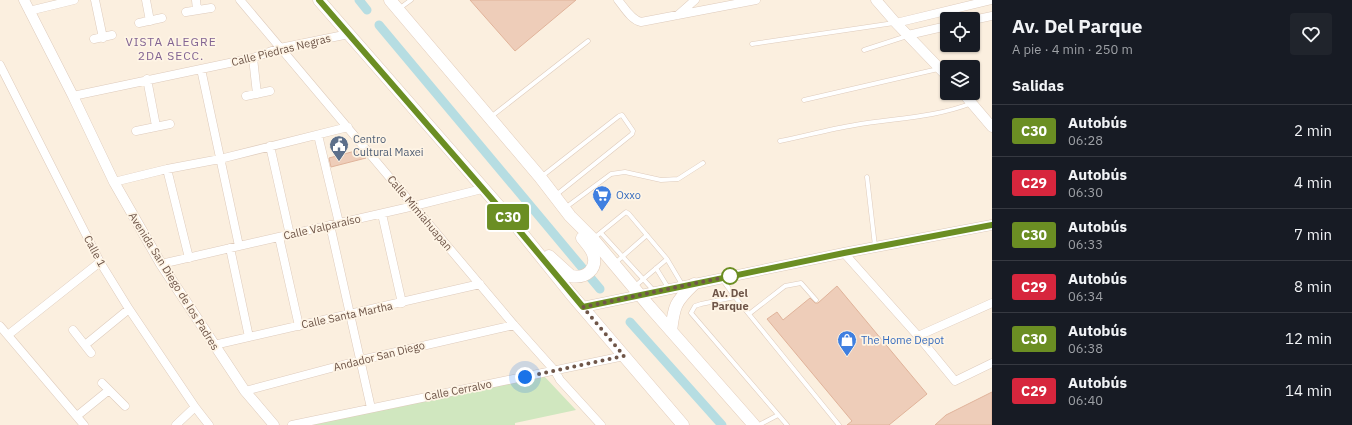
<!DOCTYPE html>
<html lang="es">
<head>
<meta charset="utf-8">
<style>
  :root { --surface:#171b24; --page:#20242c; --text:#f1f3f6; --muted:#9ea1a6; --line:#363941 }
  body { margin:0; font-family:"IBM Plex Sans",sans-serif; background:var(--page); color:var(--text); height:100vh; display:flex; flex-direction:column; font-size:15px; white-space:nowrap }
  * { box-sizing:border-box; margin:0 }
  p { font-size:13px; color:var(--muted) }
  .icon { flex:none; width:22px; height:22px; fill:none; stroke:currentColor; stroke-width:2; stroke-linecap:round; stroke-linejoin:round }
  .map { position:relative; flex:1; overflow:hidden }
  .side { display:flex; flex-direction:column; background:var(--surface); width:360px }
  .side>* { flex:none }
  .badge { padding:0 8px; border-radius:3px; font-size:14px; line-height:26px }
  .fabs { position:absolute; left:940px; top:12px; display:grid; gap:8px }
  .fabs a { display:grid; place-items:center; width:40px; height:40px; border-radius:4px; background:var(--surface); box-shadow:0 1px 3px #0004; font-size:20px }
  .you { position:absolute; width:20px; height:20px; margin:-10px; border:3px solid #fff; border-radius:50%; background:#1a73e8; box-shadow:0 0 0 6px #1a73e833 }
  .map>.badge { position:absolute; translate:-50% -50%; box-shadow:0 0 0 2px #fff }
  h2 { padding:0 20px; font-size:15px; line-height:36px }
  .round { display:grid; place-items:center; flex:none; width:42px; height:42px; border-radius:4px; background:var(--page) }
  .head { display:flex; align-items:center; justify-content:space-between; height:68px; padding:0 20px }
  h1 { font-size:19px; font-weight:800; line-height:30px }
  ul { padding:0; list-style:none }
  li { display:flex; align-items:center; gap:12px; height:52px; padding:0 20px; border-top:1px solid var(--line) }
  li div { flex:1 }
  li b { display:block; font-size:15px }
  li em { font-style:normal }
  li .badge { min-width:44px; font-weight:700; text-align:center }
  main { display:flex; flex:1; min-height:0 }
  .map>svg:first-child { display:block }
</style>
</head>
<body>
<main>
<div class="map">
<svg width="992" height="425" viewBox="0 0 992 425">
  <rect width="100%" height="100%" fill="#fbefdf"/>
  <!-- green -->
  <path fill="#d0e7bf" d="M544,376L576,410L515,423V425H307Z"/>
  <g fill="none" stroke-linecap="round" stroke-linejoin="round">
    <!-- canal -->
    <path stroke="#b6dde2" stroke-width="9" d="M359,0L367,10
      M379,25L600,289
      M630,322L722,425"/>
  </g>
  <!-- building -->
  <path fill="#eecdb9" stroke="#e0b39a" d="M470,0H576L515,51Z
    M359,150L366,158L331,167L329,158Z
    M837,286L927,394L889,425H847L852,421L767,319L777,312L783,320L810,298L815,303H818Z
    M992,392V425H935L946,415Z"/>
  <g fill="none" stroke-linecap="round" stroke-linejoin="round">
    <!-- service casing -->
    <g stroke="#decbbc" stroke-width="5">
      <path id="service" d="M400,8L411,0
        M752,44L894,23
        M864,50L907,36
        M804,100L938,69
        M492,116L588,41
        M780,141C805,136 830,129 855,125C894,118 934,118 972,103
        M541,177L619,116L622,115L633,131L632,134L556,195
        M867,177L875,246
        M565,208L611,174L625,172L661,180L678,179L703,163
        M601,233L655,292
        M594,238L626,212L629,214L667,259L683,286
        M614,264L647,235
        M656,268L669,289
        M722,279L735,297L839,425
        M634,287L667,259
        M735,297L701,304L695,306L691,313L787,425
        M749,314L785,286L801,283L816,300
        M759,425L778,415"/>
    </g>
    <!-- minor casing -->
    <g stroke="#decbbc" stroke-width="9">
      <path id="minor" d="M95,0L103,38
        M146,0L150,21
        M196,0L197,10
        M240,0L514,325L555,371L560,380L601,425
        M618,0C624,7 631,20 641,22L756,0
        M29,11L74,0
        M186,12L211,8
        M678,15L695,0
        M973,20L992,16
        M139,23L162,18
        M896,23L991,0
        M908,35L947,26
        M94,39L112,35
        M253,58L257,94
        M0,65L100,262L129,309L195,407L209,425
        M201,69L239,246
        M147,79L156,126
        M73,96L253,58L280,48L349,34
        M246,96L270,91
        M136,131L170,124
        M318,135L339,223
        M270,146L290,235
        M167,169L189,258
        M114,182L167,169L220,159L348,127
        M382,214L402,303
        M330,225L371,408
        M279,237L299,326
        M230,248L249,337
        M844,253L918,336L955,381L992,363
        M161,264L414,206L482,189
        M0,326L84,425
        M73,330L91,353
        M8,335L100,262
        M918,336L992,303
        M85,345L129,309
        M214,345L480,284
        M102,383L125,406
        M245,391L361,360L514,325
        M77,416L109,390
        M176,425L195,407
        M292,425L624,356"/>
    </g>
    <!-- tertiary casing -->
    <g stroke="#decbbc" stroke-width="11">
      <path id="tertiary" d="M24,0L73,96L114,182L161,264L245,391L274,425
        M876,0L896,23L947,76
        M963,93L992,127
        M583,307L844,253L992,225"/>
    </g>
    <!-- secondary casing -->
    <g stroke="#e2ccbb" stroke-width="13">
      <path id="secondary" d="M319,0L517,227L571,294L683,425
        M390,0L540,177L570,216L593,239L650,307L754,425
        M549,256L571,276C586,279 598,269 593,254C591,248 586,243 582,238
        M671,331C674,306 675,302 694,284"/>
    </g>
    <!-- service -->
    <use href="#service" stroke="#fff" stroke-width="4"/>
    <!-- minor -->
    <use href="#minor" stroke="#fff" stroke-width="8"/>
    <!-- tertiary -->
    <use href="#tertiary" stroke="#fff" stroke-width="10"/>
    <!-- secondary -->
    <use href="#secondary" stroke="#fff" stroke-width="12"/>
  </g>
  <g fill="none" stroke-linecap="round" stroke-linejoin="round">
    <!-- line casing -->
    <g stroke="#fff" stroke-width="9">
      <path id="line" d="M319,0L517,228L583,307L844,253L992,225"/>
    </g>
    <!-- line -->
    <use href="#line" stroke="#6b8e23" stroke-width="6"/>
    <!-- walk -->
    <path stroke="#6f5649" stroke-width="4" stroke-dasharray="0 7.2" d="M525,377L624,356L583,307L730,276"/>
  </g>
  <!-- icons -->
  <defs>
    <g id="civic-pin" transform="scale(1)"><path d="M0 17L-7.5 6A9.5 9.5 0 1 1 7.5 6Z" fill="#5c6f8a" stroke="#fef4e5"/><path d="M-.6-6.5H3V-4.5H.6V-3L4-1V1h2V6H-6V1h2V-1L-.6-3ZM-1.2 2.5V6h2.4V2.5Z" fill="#fff"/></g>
    <g id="supermarket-pin" transform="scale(1)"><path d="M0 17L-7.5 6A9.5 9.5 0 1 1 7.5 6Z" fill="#3f7fe0" stroke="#fef4e5"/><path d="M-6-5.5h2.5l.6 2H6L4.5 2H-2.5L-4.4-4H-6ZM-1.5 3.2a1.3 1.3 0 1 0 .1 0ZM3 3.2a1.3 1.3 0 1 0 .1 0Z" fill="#fff"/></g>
    <g id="shop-pin" transform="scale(1)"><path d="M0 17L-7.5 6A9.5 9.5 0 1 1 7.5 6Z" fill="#3f7fe0" stroke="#fef4e5"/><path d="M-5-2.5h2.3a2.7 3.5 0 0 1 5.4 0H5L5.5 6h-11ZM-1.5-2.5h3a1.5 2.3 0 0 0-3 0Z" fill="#fff"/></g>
  </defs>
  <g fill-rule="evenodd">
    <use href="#civic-pin" x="339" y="145"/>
    <use href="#supermarket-pin" x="602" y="195"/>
    <use href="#shop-pin" x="847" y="340"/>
  </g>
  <!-- markers -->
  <circle fill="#fff" stroke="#6b8e23" stroke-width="2" cx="730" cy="276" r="8"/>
  <g text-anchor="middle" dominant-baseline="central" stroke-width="3.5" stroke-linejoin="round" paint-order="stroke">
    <!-- street labels -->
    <g font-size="11" fill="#6f5649" stroke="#fef4e5">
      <text transform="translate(281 50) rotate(-14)">Calle Piedras Negras</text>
      <text transform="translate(420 213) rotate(50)">Calle Mimiahuapan</text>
      <text transform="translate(322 227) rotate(-13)">Calle Valparaíso</text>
      <text transform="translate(95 251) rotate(62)">Calle 1</text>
      <text transform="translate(174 281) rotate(58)">Avenida San Diego de los Padres</text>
      <text transform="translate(347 315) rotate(-12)">Calle Santa Martha</text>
      <text transform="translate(379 356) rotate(-14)">Andador San Diego</text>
      <text transform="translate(458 390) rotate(-11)">Calle Cerralvo</text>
    </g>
    <!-- service labels -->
    <g font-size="11" fill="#4e5e75" stroke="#fef4e5" text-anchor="start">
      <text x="353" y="139">Centro<tspan x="353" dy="13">Cultural Maxei</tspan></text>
    </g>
    <!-- shop labels -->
    <g font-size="11" fill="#366cbe" stroke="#fef4e5" text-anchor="start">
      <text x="616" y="195">Oxxo</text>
      <text x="861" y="340">The Home Depot</text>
    </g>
    <!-- stop labels -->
    <g font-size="11" font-weight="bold" fill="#6f5649" stroke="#fef4e5">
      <text x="730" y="293">Av. Del<tspan x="730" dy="13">Parque</tspan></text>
    </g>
    <!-- neighbourhood labels -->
    <g font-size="12" letter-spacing="1" fill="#826493" stroke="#fef4e5">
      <text x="171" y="41">VISTA ALEGRE<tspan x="171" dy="14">2DA SECC.</tspan></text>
    </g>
  </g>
</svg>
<div class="fabs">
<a><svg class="icon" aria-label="locate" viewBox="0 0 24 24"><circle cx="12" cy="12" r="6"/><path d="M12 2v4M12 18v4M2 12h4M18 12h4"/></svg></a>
<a><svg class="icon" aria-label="layers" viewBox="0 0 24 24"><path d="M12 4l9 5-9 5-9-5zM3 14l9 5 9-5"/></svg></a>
</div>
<div class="you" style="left:525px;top:377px"></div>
<b class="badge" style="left:508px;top:217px;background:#6b8e23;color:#fff">C30</b>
</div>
<section class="side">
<div class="head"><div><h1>Av. Del Parque</h1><p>A pie · 4 min · 250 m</p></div><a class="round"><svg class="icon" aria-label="heart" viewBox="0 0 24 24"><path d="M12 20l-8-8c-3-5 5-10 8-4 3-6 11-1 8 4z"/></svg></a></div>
<h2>Salidas</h2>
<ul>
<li><span class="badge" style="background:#6b8e23;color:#fff">C30</span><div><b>Autobús</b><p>06:28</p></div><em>2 min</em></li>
<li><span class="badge" style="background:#d7263d;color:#fff">C29</span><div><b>Autobús</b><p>06:30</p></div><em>4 min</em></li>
<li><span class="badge" style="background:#6b8e23;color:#fff">C30</span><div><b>Autobús</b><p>06:33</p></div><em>7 min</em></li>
<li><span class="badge" style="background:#d7263d;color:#fff">C29</span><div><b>Autobús</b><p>06:34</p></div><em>8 min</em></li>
<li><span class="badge" style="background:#6b8e23;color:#fff">C30</span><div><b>Autobús</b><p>06:38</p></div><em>12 min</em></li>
<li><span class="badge" style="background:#d7263d;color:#fff">C29</span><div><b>Autobús</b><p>06:40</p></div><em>14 min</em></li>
</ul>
</section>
</main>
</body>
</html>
